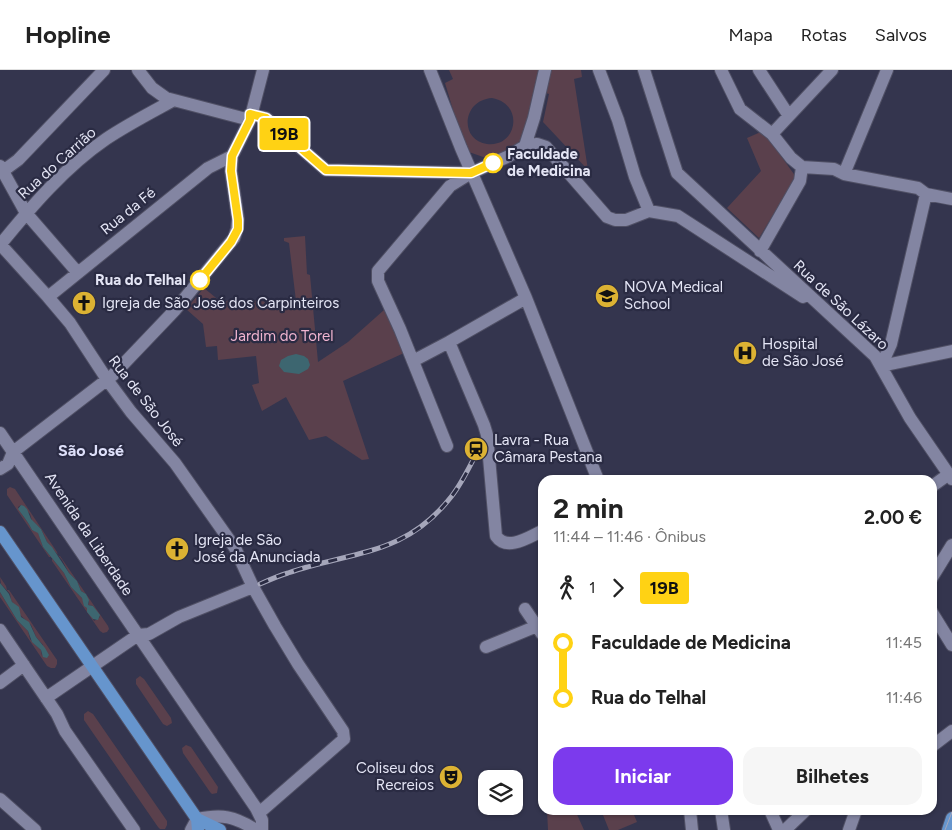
<!DOCTYPE html>
<html lang="pt">
<head>
<meta charset="utf-8">
<style>
  :root { --surface:#fff; --page:#f6f6f6; --text:#222; --muted:#767676; --line:#e0e0e0; --accent:#7c3aed }
  body { margin:0; font-family:Figtree,sans-serif; background:var(--page); color:var(--text); height:100vh; display:flex; flex-direction:column; font-size:19px; white-space:nowrap }
  * { box-sizing:border-box; margin:0 }
  p { font-size:16px; color:var(--muted) }
  .icon { flex:none; width:28px; height:28px; fill:none; stroke:currentColor; stroke-width:2; stroke-linecap:round; stroke-linejoin:round }
  .map { position:relative; flex:1; overflow:hidden }
  .details { position:absolute; left:538px; top:405px; width:399px; height:340px; display:flex; flex-direction:column; background:var(--surface); border-radius:15px; box-shadow:0 1px 4px #0004 }
  .details>* { flex:none }
  .badge { padding:0 10px; border-radius:4px; font-size:18px; line-height:32px }
  .controls { position:absolute; left:478px; top:700px; display:grid; gap:10px }
  .controls a { display:grid; place-items:center; width:45px; height:45px; border-radius:10px; background:var(--surface); box-shadow:0 1px 4px #0004; font-size:25px }
  .map>.badge { position:absolute; translate:-50% -50%; box-shadow:0 0 0 2px #fff }
  .legs { display:flex; align-items:center; gap:8px; height:55px; padding:0 15px; font-size:16px }
  .legs p { margin-inline-start:auto }
  .overview { display:flex; align-items:center; justify-content:space-between; height:85px; padding:0 15px }
  h1 { font-size:28px; font-weight:700; line-height:38px }
  .action { display:flex; gap:10px; margin-top:auto; padding:10px 15px }
  .action a { flex:1; height:58px; border-radius:15px; background:var(--accent); color:#fff; font-size:20px; font-weight:700; line-height:58px; text-align:center }
  .action a+a { background:var(--page); color:var(--text) }
  ul { padding:0 15px; list-style:none }
  li { display:flex; align-items:center; gap:18px; height:55px; font-size:19px }
  li i { display:grid; place-items:center; width:8px; height:100%; margin:0 6px; background:currentColor }
  li i::after { content:''; width:12px; height:12px; margin:-6px; border:4px solid; border-radius:50%; background:var(--surface) }
  li p { margin-inline-start:auto }
  li:first-child i { background:linear-gradient(#0000 50%,currentColor 0) }
  li:last-child i { background:linear-gradient(currentColor 50%,#0000 0) }
  header { display:flex; align-items:center; gap:30px; box-sizing:border-box; height:70px; padding:0 25px; background:var(--surface); border-bottom:1px solid var(--line) }
  header strong { font-size:24px }
  nav { display:flex; gap:28px; margin-inline-start:auto; font-size:18px }
  .map>svg:first-child { display:block }
</style>
</head>
<body>
<header>
<strong>Hopline</strong>
<nav><a>Mapa</a><a>Rotas</a><a>Salvos</a></nav>
</header>
<div class="map">
<svg width="952" height="760" viewBox="0 0 952 760">
  <rect width="100%" height="100%" fill="#34354e"/>
  <!-- green -->
  <path fill="#5a404c" fill-rule="evenodd" d="M449,0H581L582,7L574,9L588,100L543,52L549,24L543,22L526,62L517,77L494,88H486L469,82L454,49V43L445,13L453,9ZM492,28C525,34 517,78 487,74C459,70 462,30 492,28Z
    M763,61L796,107L759,168L727,138L761,101L747,68Z
    M305,166L307,204L310,205L318,292L348,272L384,240L404,283L343,311L369,389L362,390L326,366L309,370L286,327L262,341L252,315L259,313L256,286L218,290L217,276L206,277L203,254L186,239L204,218L221,232L237,229L293,234L296,231L289,173L284,171V168Z
    M10,417L15,419L57,482L58,486H60L108,556L109,559L107,562L103,563L100,561L52,491V487H49L7,425V419ZM21,435L30,444L32,451L41,459L47,472L62,490L69,503L77,511L81,521L86,524L89,532L88,535L93,536L100,547L94,551L93,549L82,528L71,517L64,503L43,477L38,462L32,460C29,452 22,446 18,437Z
    M0,507L6,516L7,520H9L57,590V594L55,598H51L47,596L0,527V522L17,550L28,561L30,569L41,580L42,586L43,575L36,567L31,555L20,545L11,530L10,524L1,514Z
    M140,606L144,609L171,648L172,653L167,656L163,654L136,614V609Z
    M88,641L93,644L167,751V755L165,759H160L158,757L84,650V644Z
    M186,675L191,677L218,717L217,723L212,724L210,722L183,683L182,678Z
    M547,740H575L584,760H548Z
    M601,740H632L637,752L618,760H609Z"/>
  <!-- water -->
  <path fill="#3d6670" d="M296,284L304,286L308,289L310,295L308,299L299,304L284,302L279,296L281,290L288,286Z
    M21,435L24,436L27,439L31,449L41,459L47,472L52,477L69,503L77,511L81,521L86,524L89,530L88,535L93,536L100,545L98,550L93,549L87,542V538L84,536L82,528L71,517L64,503L43,477L38,463L32,460C29,453 23,446 18,439Z
    M0,513L9,524L12,532L19,537L21,547L29,552L36,567L45,578L49,585L47,588L43,587L41,580L32,572L28,561L17,550L0,522Z"/>
  <g fill="none" stroke-linecap="round" stroke-linejoin="round">
    <!-- minor casing -->
    <g stroke="#505065" stroke-width="14">
      <path id="minor" d="M138,0L152,18L166,28L250,50
        M430,0L461,78L526,228L598,410
        M599,0L618,50L635,107L649,141
        M644,0L677,103L875,286L910,348L952,409
        M721,0L740,39L772,64L791,88L802,97
        M759,0L789,46
        M250,44L266,48L326,100L471,103
        M772,64L832,0
        M525,76L537,74L546,77L607,147L615,150H626L649,141L678,146L803,227
        M0,96L26,143L78,203
        M802,97L834,99L844,104L918,118L926,124L952,129
        M3,101L18,90L104,0
        M844,104L887,0
        M0,174L48,227L70,253L108,311L131,342L175,393L235,478L253,517L275,556L298,594L343,661L344,669L259,743
        M0,175C31,137 65,97 106,69C127,55 150,43 172,31
        M760,181L800,111L802,97
        M48,227L208,98L232,86
        M449,272L484,355L487,365L496,466C507,482 529,467 542,461
        M413,291L449,272L526,228
        M881,296L891,274L926,124
        M881,296L952,281
        M0,363L256,738L262,750V760
        M447,376L400,259L378,211V201L450,116L471,103L509,86L525,76L534,48L545,0
        M0,399L8,394L13,382L113,305L175,240L234,168L237,159L238,149L231,101L232,86L250,50L263,0
        M931,417L949,404
        M931,509L952,475
        M525,539L542,564
        M931,541L952,575
        M0,560L57,644L65,661L134,760
        M486,577L537,556
        M0,613L24,595
        M46,628L138,565L149,564L179,547L253,517
        M931,677L952,661
        M0,729L35,760
        M690,740L692,760
        M721,740L724,760
        M770,740L779,760
        M191,760L197,749C222,744 234,746 256,760
        M785,760L806,740
        M849,760L856,740"/>
    </g>
    <!-- major casing -->
    <g stroke="#505065" stroke-width="14">
      <path id="major" d="M0,462L197,749L198,760
        M197,749L220,760
        M948,760L952,748"/>
    </g>
    <!-- minor -->
    <use href="#minor" stroke="#8385a2" stroke-width="12"/>
    <!-- major -->
    <use href="#major" stroke="#6695cd" stroke-width="12"/>
    <!-- tram -->
    <path stroke="#a5a6ba" stroke-width="1" d="M945,760L952,742"/>
    <!-- rail casing -->
    <g stroke="#a5a6ba" stroke-width="5">
      <path id="rail" d="M260,514C269,510 278,506 288,503C352,481 405,486 451,427C462,413 470,396 478,380"/>
    </g>
    <!-- rail -->
    <use href="#rail" stroke="#2a2b43" stroke-width="3" stroke-dasharray="9" stroke-linecap="butt"/>
  </g>
  <g fill="none" stroke-linecap="round" stroke-linejoin="round">
    <!-- line-1 casing -->
    <g stroke="#fff" stroke-width="11">
      <path id="line-1" d="M200,210L231,172L238,159V150L231,101L232,86L250,50V44L266,48L326,100L471,103L493,93"/>
    </g>
    <!-- line-1 -->
    <use href="#line-1" stroke="#ffd214" stroke-width="8"/>
  </g>
  <!-- icons -->
  <defs>
    <g id="university-disc" transform="scale(1.25)"><circle r="9.5" fill="#dcb233" stroke="#2a2b43"/><path d="M0-5L7-2L0 1L-7-2ZM-4 1L0 2.5L4 1V4Q0 6-4 4Z" fill="#111"/></g>
    <g id="church-disc" transform="scale(1.25)"><circle r="9.5" fill="#dcb233" stroke="#2a2b43"/><path d="M-1.2-6h2.4v3.5h3.3v2.4h-3.3V6h-2.4V-.1h-3.3v-2.4h3.3Z" fill="#111"/></g>
    <g id="hospital-disc" transform="scale(1.25)"><circle r="9.5" fill="#dcb233" stroke="#2a2b43"/><path d="M-5-5h3v3.5h4V-5h3V5h-3V1.5h-4V5h-3Z" fill="#111"/></g>
    <g id="station-disc" transform="scale(1.25)"><circle r="9.5" fill="#dcb233" stroke="#2a2b43"/><path d="M-3-6H3Q5-6 5-4V2Q5 4 3 4L4.5 6H3L1.5 4h-3L-3 6H-4.5L-3 4Q-5 4-5 2V-4Q-5-6-3-6ZM-3.5-4v3h7v-3ZM-3.5 1v1.5H-2V1ZM2 1v1.5H3.5V1Z" fill="#111"/></g>
    <g id="theatre-disc" transform="scale(1.25)"><circle r="9.5" fill="#dcb233" stroke="#2a2b43"/><path d="M-5-5.5Q0-4 5-5.5V0Q5 5 0 6Q-5 5-5 0ZM-3.3-2.5H-1v1.5H-3.3ZM1-2.5H3.3v1.5H1ZM-2.8 1Q0 5.5 2.8 1Z" fill="#111"/></g>
  </defs>
  <g fill-rule="evenodd">
    <use href="#university-disc" x="607" y="226"/>
    <use href="#church-disc" x="84" y="233"/>
    <use href="#hospital-disc" x="745" y="283"/>
    <use href="#station-disc" x="476" y="379"/>
    <use href="#church-disc" x="177" y="479"/>
    <use href="#theatre-disc" x="451" y="707"/>
  </g>
  <!-- markers -->
  <g fill="#fff" stroke="#ffd214" stroke-width="2.5">
    <circle cx="493" cy="93" r="9"/>
    <circle cx="200" cy="210" r="9"/>
  </g>
  <g text-anchor="middle" dominant-baseline="central" stroke-width="4.5" stroke-linejoin="round" paint-order="stroke">
    <!-- stop labels -->
    <g font-size="15" font-weight="bold" fill="#e4e5f5" stroke="#2a2b43" text-anchor="start">
      <text x="507" y="84">Faculdade<tspan x="507" dy="17">de Medicina</tspan></text>
      <text x="186" y="210" text-anchor="end">Rua do Telhal</text>
    </g>
    <!-- street labels -->
    <g font-size="15" fill="#e4e5f5" stroke="#2a2b43">
      <text transform="translate(57 93) rotate(-42)">Rua do Carrião</text>
      <text transform="translate(128 141) rotate(-39)">Rua da Fé</text>
      <text transform="translate(841 235) rotate(43)">Rua de São Lázaro</text>
      <text transform="translate(146 331) rotate(52)">Rua de São José</text>
      <text transform="translate(89 464) rotate(56)">Avenida da Liberdade</text>
    </g>
    <!-- poi labels -->
    <g font-size="15" fill="#e4e5f5" stroke="#2a2b43" text-anchor="start">
      <text x="624" y="217">NOVA Medical<tspan x="624" dy="17">School</tspan></text>
      <text x="102" y="233">Igreja de São José dos Carpinteiros</text>
      <text x="762" y="274">Hospital<tspan x="762" dy="17">de São José</tspan></text>
      <text x="494" y="370">Lavra - Rua<tspan x="494" dy="17">Câmara Pestana</tspan></text>
      <text x="194" y="470">Igreja de São<tspan x="194" dy="17">José da Anunciada</tspan></text>
      <text x="434" y="698" text-anchor="end">Coliseu dos<tspan x="434" dy="17">Recreios</tspan></text>
    </g>
    <!-- park labels -->
    <g font-size="15" fill="#f0b4d0" stroke="#2a2b43">
      <text x="282" y="266">Jardim do Torel</text>
    </g>
    <!-- neighbourhood labels -->
    <g font-size="16" font-weight="bold" fill="#dee0fa" stroke="#2a2b43">
      <text x="91" y="380">São José</text>
    </g>
  </g>
</svg>
<div class="controls">
<a><svg class="icon" aria-label="layers" viewBox="0 0 24 24"><path d="M12 4l9 5-9 5-9-5zM3 14l9 5 9-5"/></svg></a>
</div>
<b class="badge" style="left:284px;top:64px;background:#ffd214;color:#111">19B</b>
<section class="details">
<div class="overview"><div><h1>2 min</h1><p>11:44 – 11:46 · Ônibus</p></div><b>2.00 €</b></div>
<div class="legs"><svg class="icon" aria-label="walk" viewBox="0 0 24 24"><circle cx="13" cy="4" r="2"/><path d="M13 8l-2 6 4 7M11 14l-3 7M7 12l3-4h3l4 4"/></svg>1<svg class="icon" aria-label="forward" viewBox="0 0 24 24"><path d="M9 5l7 7-7 7"/></svg><b class="badge" style="background:#ffd214;color:#111">19B</b></div>
<ul>
<li><i style="color:#ffd214"></i><b>Faculdade de Medicina</b><p>11:45</p></li>
<li><i style="color:#ffd214"></i><b>Rua do Telhal</b><p>11:46</p></li>
</ul>
<div class="action"><a>Iniciar</a><a>Bilhetes</a></div>
</section>
</div>
</body>
</html>
